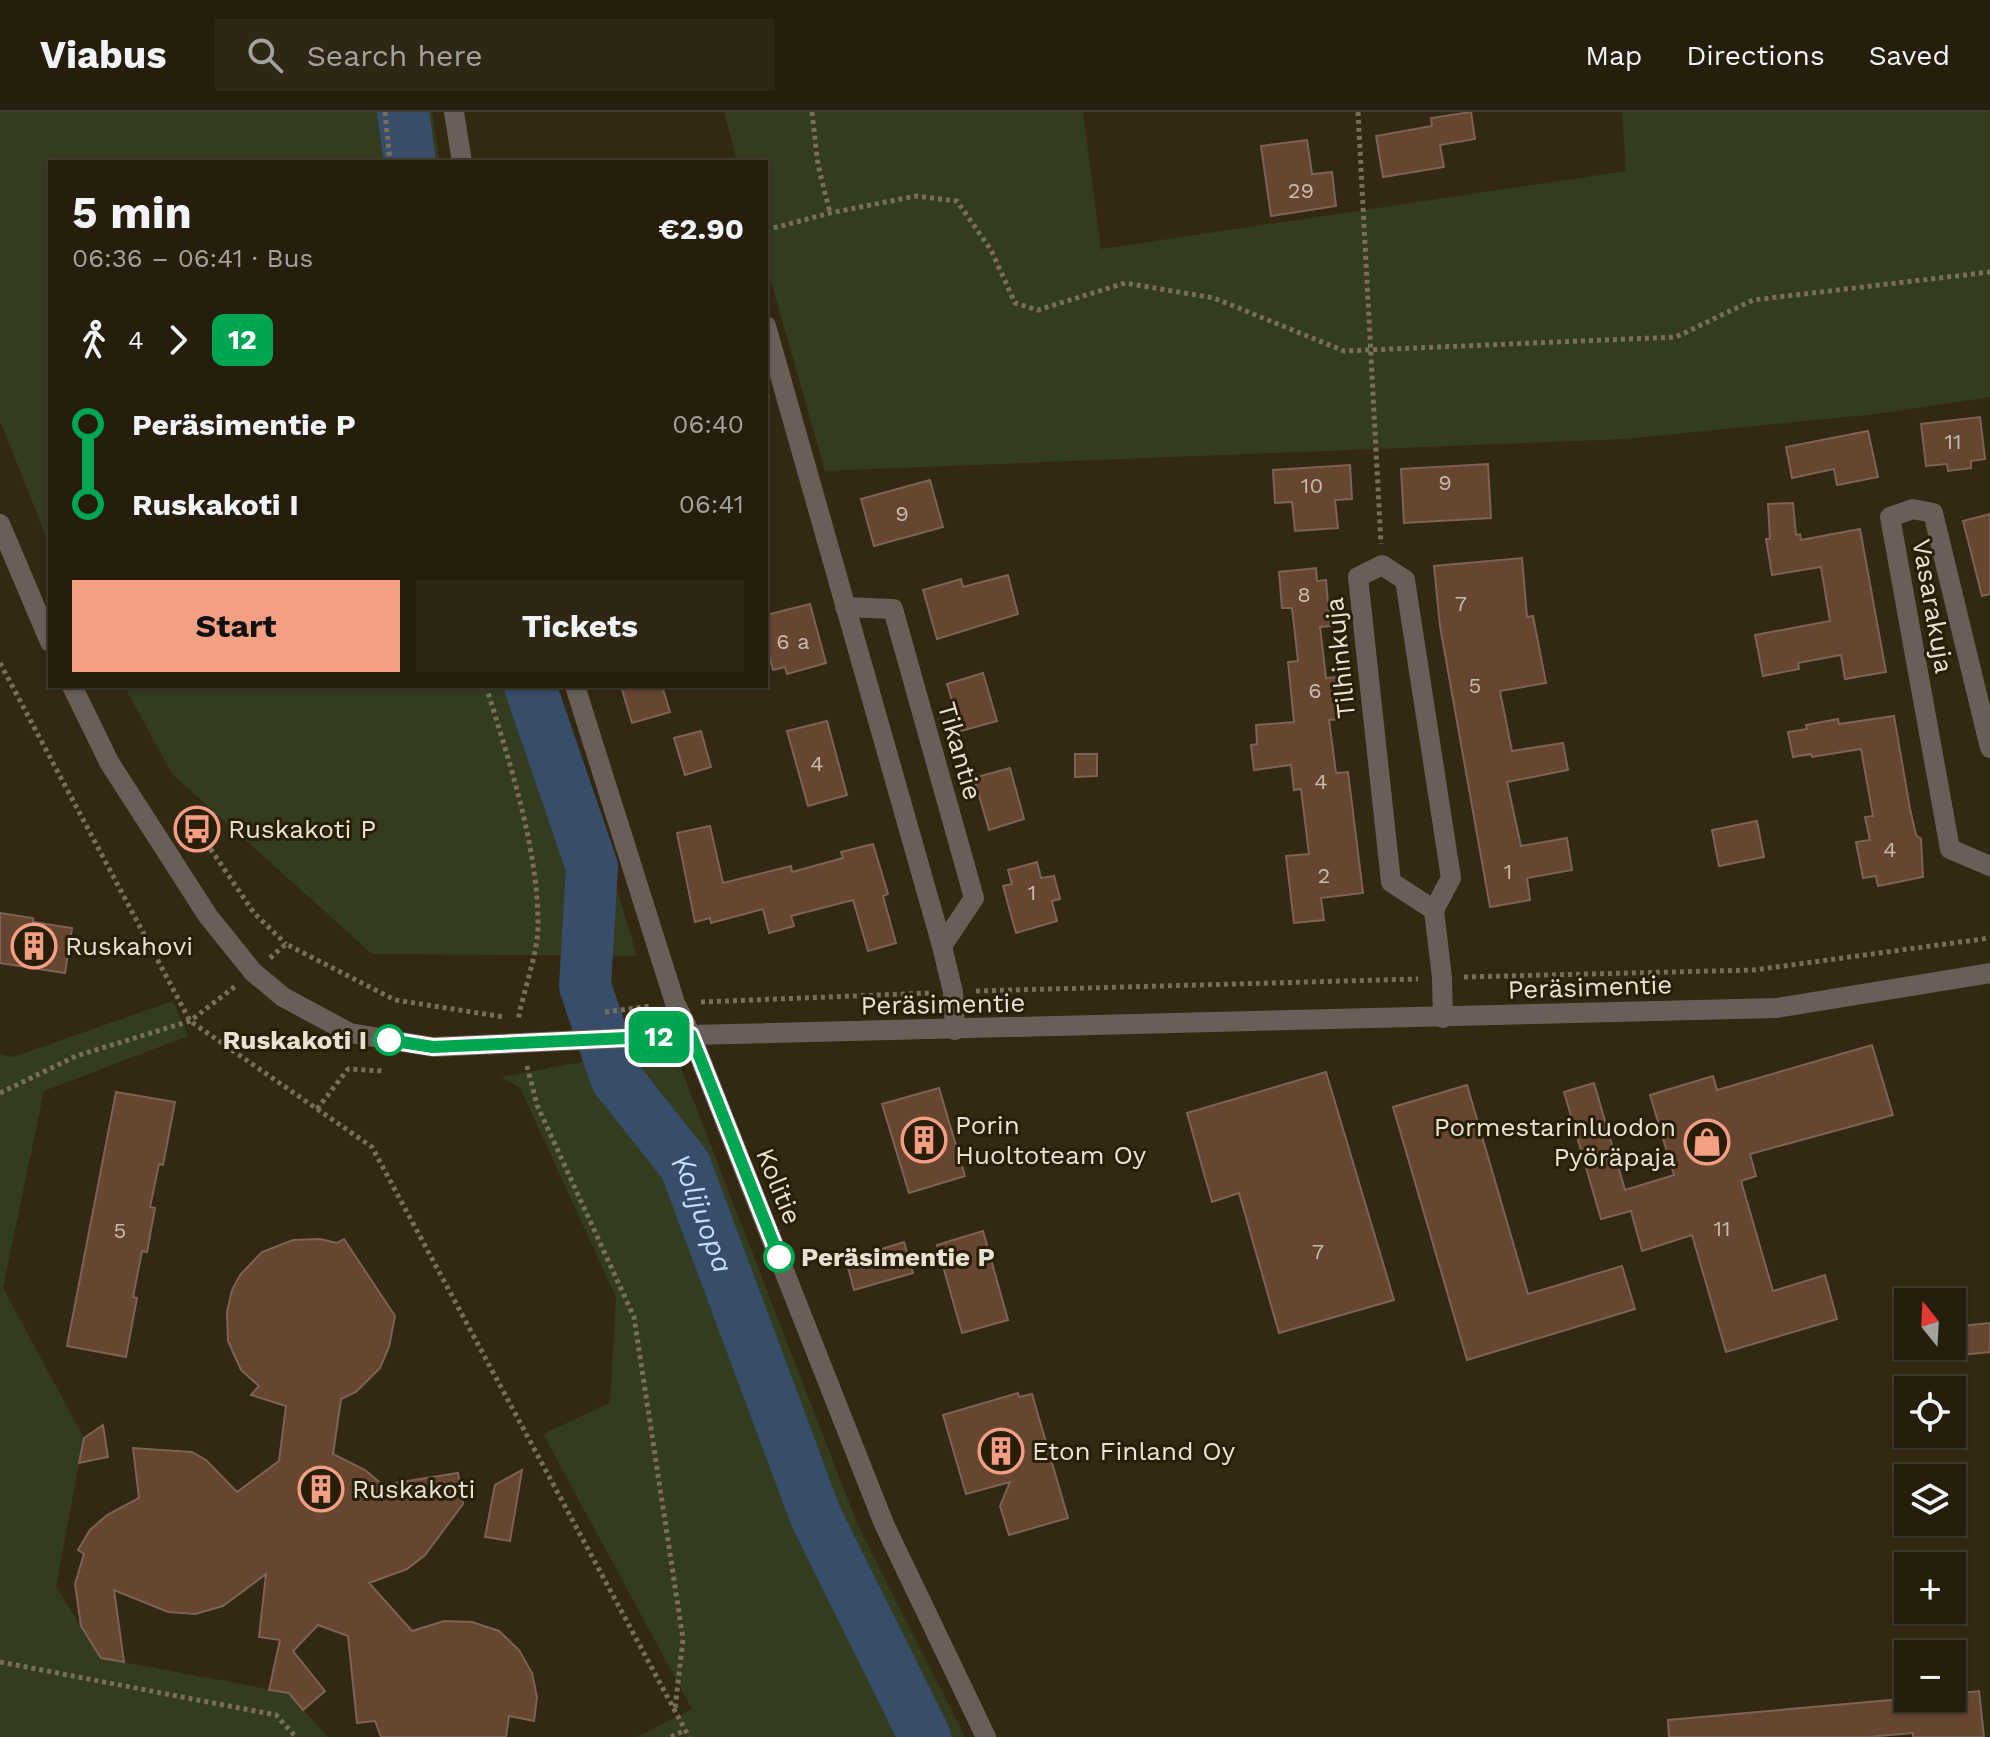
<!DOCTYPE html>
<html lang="en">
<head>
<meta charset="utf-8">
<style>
  :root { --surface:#261e0d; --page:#2e2716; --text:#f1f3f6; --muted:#a4a29d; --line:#423c2e; --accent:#f39f84 }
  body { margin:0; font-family:"Work Sans",sans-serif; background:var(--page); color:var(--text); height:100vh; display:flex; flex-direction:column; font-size:30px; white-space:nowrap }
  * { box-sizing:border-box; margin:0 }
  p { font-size:26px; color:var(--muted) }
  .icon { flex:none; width:44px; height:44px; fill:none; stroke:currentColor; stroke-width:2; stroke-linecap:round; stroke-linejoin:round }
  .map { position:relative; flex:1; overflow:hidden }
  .panel { position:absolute; left:48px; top:48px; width:720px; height:528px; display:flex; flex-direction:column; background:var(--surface); border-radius:0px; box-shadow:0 2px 6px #0004,0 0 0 2px var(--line) }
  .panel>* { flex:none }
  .badge { padding:0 16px; border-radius:12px; font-size:28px; line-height:52px }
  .needle { width:52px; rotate:342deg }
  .controls { position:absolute; left:1894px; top:1176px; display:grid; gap:16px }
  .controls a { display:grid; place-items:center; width:72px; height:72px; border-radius:0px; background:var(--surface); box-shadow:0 2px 6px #0004,0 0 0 2px var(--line); font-size:40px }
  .map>.badge { position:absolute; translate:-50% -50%; box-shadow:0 0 0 4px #fff }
  .legs { display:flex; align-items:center; gap:12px; height:88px; padding:0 24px; font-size:26px }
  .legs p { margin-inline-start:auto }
  .overview { display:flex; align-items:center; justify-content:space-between; height:136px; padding:0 24px }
  h1 { font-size:44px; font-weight:700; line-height:60px }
  .action { display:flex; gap:16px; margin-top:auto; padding:16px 24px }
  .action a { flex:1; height:92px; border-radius:0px; background:var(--accent); color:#111; font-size:32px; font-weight:700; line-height:92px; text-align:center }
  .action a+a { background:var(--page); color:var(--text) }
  ul { padding:0 24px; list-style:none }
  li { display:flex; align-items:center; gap:28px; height:80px; font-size:30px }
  li i { display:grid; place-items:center; width:12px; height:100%; margin:0 10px; background:currentColor }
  li i::after { content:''; width:20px; height:20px; margin:-10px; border:6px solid; border-radius:50%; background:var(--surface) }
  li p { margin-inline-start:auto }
  li:first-child i { background:linear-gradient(#0000 50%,currentColor 0) }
  li:last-child i { background:linear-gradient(currentColor 50%,#0000 0) }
  header { display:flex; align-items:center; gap:48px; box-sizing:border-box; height:112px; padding:0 40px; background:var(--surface); border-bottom:2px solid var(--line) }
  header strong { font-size:38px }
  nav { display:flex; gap:44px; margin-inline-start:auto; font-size:28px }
  .search { width:560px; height:72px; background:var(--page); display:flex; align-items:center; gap:20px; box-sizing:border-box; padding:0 28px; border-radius:0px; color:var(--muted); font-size:30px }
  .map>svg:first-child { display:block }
</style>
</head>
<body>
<header>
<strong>Viabus</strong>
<div class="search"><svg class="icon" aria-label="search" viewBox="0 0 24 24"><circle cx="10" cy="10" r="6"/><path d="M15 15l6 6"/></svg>Search here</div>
<nav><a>Map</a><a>Directions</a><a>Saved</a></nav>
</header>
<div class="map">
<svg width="1990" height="1625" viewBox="0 0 1990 1625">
  <rect width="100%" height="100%" fill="#332811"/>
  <!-- green -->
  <path fill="#333c1e" d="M0,0H432L440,50H50V434L0,309Z
    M724,0H1083L1101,137L1626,59L1622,0H1990V285L1877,302L1625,327L825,359L766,152V50H737Z
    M124,574H556L637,844L372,842L172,662Z
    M173,889L188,924L44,979L3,1176L84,1326L56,1474L101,1546L289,1581L328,1625H0V942L13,945Z
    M672,933L857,1411L965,1625H637L692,1597L543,1322L610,1291L616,1185L520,976L501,965Z"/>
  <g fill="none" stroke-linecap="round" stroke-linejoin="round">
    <!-- river -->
    <g stroke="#374d69" stroke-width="52">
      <path d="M403,0L410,50"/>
      <path id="s1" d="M530,574L592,755L585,874L616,966L685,1053L816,1405L925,1625"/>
    </g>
  </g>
  <!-- building -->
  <path fill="#664531" stroke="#7c6354" stroke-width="2" d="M1471,0L1475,27L1440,33L1444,55L1383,65L1376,24L1432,14L1431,6Z
    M1307,28L1312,62L1332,60L1336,94L1271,104L1261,34Z
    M1980,305L1985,347L1971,349V356L1948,359L1947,352L1926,354L1921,312Z
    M1868,319L1878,365L1837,373L1834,357L1792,366L1786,335Z
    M1488,352L1491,406L1404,411L1401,357Z
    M1350,353L1352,387L1335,388L1338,416L1295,419L1292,390L1275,391L1273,358Z
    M930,368L943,415L874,434L861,387Z
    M1793,391L1796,423L1800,422L1801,428L1860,417L1886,560L1845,567L1841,543L1798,551L1799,557L1763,564L1755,523L1830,509L1821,455L1772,463L1766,427H1770L1768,392Z
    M1990,402V482L1982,484L1963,409Z
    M1522,446L1527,505L1533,504L1546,571L1500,579L1512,639L1563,631L1568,658L1507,670L1521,734L1567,726L1572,758L1527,766L1530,788L1490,795L1440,514L1434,454Z
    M1316,456L1317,469L1326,468L1330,514L1320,515L1326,566L1338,565L1342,607L1329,608L1336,661L1348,660L1363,781L1321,786L1324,808L1294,811L1286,744L1309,742L1301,677L1294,678L1291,653L1254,658L1251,633L1257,632L1256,613L1294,610L1288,550L1298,549L1292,496H1282L1279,460Z
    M1008,463L1018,502L937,527L923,478L961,467L963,475Z
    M810,492L826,551L787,562L785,555L773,558L766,532V503Z
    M983,561L997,609L961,619L947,572Z
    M621,574H662L670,600L632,611Z
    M1894,604L1910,697L1916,723L1921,727L1923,765L1878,774L1876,764L1863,766L1856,730L1870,728L1865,705L1873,704L1861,637L1812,645L1811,642L1793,645L1788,620L1807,617L1806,613L1838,607L1839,612Z
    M827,609L847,683L808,694L787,619Z
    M701,619L711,655L685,663L674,626Z
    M1075,642H1097V664L1075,665Z
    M1010,656L1024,707L989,718L974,666Z
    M1757,709L1764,745L1719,754L1712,718Z
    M710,714L723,771L791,754L792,760L843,746L841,740L873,732L888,782L883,784L896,831L868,839L853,788L791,804L794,814L769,821L763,797L711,811L710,806L695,810L677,721Z
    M1037,750L1041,766L1054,764L1060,787L1052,789L1057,809L1016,821L1003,774L1012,772L1008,758Z
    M0,801L33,806V810L72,816L65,861L0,851Z
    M1872,933L1893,1003L1750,1042L1756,1064L1741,1069L1773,1179L1825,1163L1837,1207L1726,1240L1692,1123L1642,1139L1631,1099L1601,1107L1564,980L1594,971L1625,1078L1674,1063L1650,983L1713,964L1717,978Z
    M1326,960L1394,1188L1279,1221L1239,1081L1212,1090L1187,1001Z
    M1467,973L1528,1182L1622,1154L1635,1197L1467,1248L1393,995Z
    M939,976L965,1064L909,1081L882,992Z
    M116,980L175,990L163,1053L159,1052L150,1095L155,1096L147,1140L142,1139L133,1185L137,1186L126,1245L67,1234Z
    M983,1119L1008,1208L962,1221L937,1133Z
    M320,1127L337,1131L344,1127L395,1204L389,1235L380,1256L356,1280L341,1287L333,1342L365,1358L383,1373L458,1361L463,1392L425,1443L407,1457L369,1471L412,1519L444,1509L472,1510L499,1519L519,1538L532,1561L537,1585L534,1609L509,1604L506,1625H381L375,1609L357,1611L348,1524L318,1513L293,1539L325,1579L303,1598L289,1581L269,1578L280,1528L259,1525L266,1462L223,1494L195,1502L168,1500L114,1478L124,1550L101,1546L81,1514L75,1472L84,1442L78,1438L90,1418L107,1403L139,1386L133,1336L192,1340L206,1348L237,1380L279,1349L286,1294L251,1283L259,1274L241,1258L228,1229L227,1200L232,1178L240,1163L262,1140L293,1128Z
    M904,1130L913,1161L854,1178L846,1148Z
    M1990,1211V1240L1952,1244V1215Z
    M1018,1281L1019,1285L1032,1282L1068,1406L1009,1423L1000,1394L1010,1370L966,1382L943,1303Z
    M103,1313L108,1345L79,1351L84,1326Z
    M522,1358L510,1429L485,1425L495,1373Z
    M1979,1579L1984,1625H1913V1621L1868,1625H1669L1668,1608L1913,1586H1952V1582Z"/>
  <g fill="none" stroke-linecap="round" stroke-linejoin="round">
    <!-- path -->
    <path stroke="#786f5b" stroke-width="5" stroke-dasharray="4 4" stroke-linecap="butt" d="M385,0L390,50
      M812,0L818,53L830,101
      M1358,0L1381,432
      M766,118L830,101L916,84L957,89L991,138L1015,191L1038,198L1125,171L1214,186L1344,239L1676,225L1753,188L1990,160
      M0,551L190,909L372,1035L689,1625
      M486,574C509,649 538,734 538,813C538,842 523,879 518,909
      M197,717L254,801L286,832
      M270,846L286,832L395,888L504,905
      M1464,865L1754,858L1990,826
      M976,879L1418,867
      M701,890L930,881
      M605,900L651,894
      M527,954L537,993L634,1205L683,1527L675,1597
      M0,981L76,944L190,909L237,873
      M317,997L348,957L384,959
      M0,1550L276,1603L296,1625
      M671,1625L685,1618"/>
    <!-- minor -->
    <path stroke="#6a5e59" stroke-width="20" d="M454,0L462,50
      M766,214L942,834L953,880L955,918
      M0,412L50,530
      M845,495L893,497L974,786L942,834
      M72,574L109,650L208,804L253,860L283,885L350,921L433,935L691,923L1777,896L1990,861
      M575,574L675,891L691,923L884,1412L986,1625
      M1990,636L1933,401L1913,397L1890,405L1950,737L1990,754
      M1434,798L1391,770L1358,465L1382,453L1405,468L1451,766L1434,798L1442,866L1443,906"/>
  </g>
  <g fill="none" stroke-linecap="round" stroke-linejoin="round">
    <!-- line-1 casing -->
    <g stroke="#fff" stroke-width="18">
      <path id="line-1" d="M389,928L433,935L691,923L779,1145"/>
    </g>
    <!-- line-1 -->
    <use href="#line-1" stroke="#00a651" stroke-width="12"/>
  </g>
  <!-- icons -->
  <defs>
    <g id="bus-ring" transform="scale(2.3)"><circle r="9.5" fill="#291e07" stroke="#f39f84" stroke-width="1.5"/><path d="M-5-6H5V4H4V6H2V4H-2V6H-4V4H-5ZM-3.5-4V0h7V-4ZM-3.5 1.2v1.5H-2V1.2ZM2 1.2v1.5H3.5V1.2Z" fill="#f39f84"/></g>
    <g id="building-ring" transform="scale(2.3)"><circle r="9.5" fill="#291e07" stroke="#f39f84" stroke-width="1.5"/><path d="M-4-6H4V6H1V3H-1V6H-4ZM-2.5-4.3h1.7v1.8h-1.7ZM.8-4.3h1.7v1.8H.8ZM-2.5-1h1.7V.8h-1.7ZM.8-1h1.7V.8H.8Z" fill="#f39f84"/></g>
    <g id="shop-ring" transform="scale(2.3)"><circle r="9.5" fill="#291e07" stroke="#f39f84" stroke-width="1.5"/><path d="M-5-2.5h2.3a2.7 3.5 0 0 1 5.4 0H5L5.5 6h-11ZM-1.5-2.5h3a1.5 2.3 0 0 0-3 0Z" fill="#f39f84"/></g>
  </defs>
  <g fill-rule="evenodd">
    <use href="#bus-ring" x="197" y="717"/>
    <use href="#building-ring" x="34" y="834"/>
    <use href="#building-ring" x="924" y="1028"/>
    <use href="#shop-ring" x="1707" y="1030"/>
    <use href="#building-ring" x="1001" y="1339"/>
    <use href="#building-ring" x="321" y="1377"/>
  </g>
  <!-- markers -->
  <g fill="#fff" stroke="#00a651" stroke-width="4">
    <circle cx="389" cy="928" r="14"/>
    <circle cx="779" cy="1145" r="14"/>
  </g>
  <g text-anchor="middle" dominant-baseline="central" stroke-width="6" stroke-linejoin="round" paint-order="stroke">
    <!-- number labels -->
    <g font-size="22" fill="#c8bbab">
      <text x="1301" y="78">29</text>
      <text x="1953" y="329">11</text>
      <text x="1445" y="370">9</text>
      <text x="1312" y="373">10</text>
      <text x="902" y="401">9</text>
      <text x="1304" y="482">8</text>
      <text x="1461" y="491">7</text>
      <text x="793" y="529">6 a</text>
      <text x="1475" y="573">5</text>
      <text x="1315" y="578">6</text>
      <text x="817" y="651">4</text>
      <text x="1321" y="669">4</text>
      <text x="1890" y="737">4</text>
      <text x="1508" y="759">1</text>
      <text x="1324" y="763">2</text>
      <text x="1032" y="780">1</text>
      <text x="1722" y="1116">11</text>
      <text x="120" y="1118">5</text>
      <text x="1318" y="1139">7</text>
    </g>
    <!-- street labels -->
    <g font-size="26" fill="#e9e2d4" stroke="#291e07">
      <text transform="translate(1933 494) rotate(80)">Vasarakuja</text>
      <text transform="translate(1340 546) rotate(-96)">Tilhinkuja</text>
      <text transform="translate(960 639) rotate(74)">Tikantie</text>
      <text transform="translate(1590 875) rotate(-2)">Peräsimentie</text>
      <text transform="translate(943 892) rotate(-1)">Peräsimentie</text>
      <text transform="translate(779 1074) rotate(68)">Kolitie</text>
    </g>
    <!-- poi labels -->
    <g font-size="26" fill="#e9e2d4" stroke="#291e07" text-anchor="start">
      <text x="228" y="717">Ruskakoti P</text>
      <text x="65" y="834">Ruskahovi</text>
      <text x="955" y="1013">Porin<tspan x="955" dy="30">Huoltoteam Oy</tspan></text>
      <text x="1676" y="1015" text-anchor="end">Pormestarinluodon<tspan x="1676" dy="30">Pyöräpaja</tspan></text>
      <text x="1032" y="1339">Eton Finland Oy</text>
      <text x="352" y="1377">Ruskakoti</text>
    </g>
    <!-- stop labels -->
    <g font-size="26" font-weight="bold" fill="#e9e2d4" stroke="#291e07" text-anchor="end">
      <text x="367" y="928">Ruskakoti I</text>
      <text x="801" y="1145" text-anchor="start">Peräsimentie P</text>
    </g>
    <!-- water labels -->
    <g font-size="28" font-style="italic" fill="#c5ddfd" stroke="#291e07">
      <text stroke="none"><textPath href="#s1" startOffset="570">Kolijuopa</textPath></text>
    </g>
  </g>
</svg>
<div class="controls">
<a><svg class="needle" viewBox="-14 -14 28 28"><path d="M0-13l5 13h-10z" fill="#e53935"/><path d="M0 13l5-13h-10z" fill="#a4a29d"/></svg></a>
<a><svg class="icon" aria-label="locate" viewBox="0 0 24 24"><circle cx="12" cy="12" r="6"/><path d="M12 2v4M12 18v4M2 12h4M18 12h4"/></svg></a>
<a><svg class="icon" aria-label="layers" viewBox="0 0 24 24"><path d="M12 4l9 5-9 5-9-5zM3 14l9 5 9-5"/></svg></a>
<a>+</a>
<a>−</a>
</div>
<b class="badge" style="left:659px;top:925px;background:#00a651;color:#fff">12</b>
<section class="panel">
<div class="overview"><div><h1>5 min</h1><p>06:36 – 06:41 · Bus</p></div><b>€2.90</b></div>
<div class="legs"><svg class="icon" aria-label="walk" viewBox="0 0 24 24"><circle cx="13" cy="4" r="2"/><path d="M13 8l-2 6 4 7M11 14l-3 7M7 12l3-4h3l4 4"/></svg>4<svg class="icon" aria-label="forward" viewBox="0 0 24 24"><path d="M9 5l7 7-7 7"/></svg><b class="badge" style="background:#00a651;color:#fff">12</b></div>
<ul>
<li><i style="color:#00a651"></i><b>Peräsimentie P</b><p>06:40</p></li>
<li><i style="color:#00a651"></i><b>Ruskakoti I</b><p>06:41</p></li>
</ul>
<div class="action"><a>Start</a><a>Tickets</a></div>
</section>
</div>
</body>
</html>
